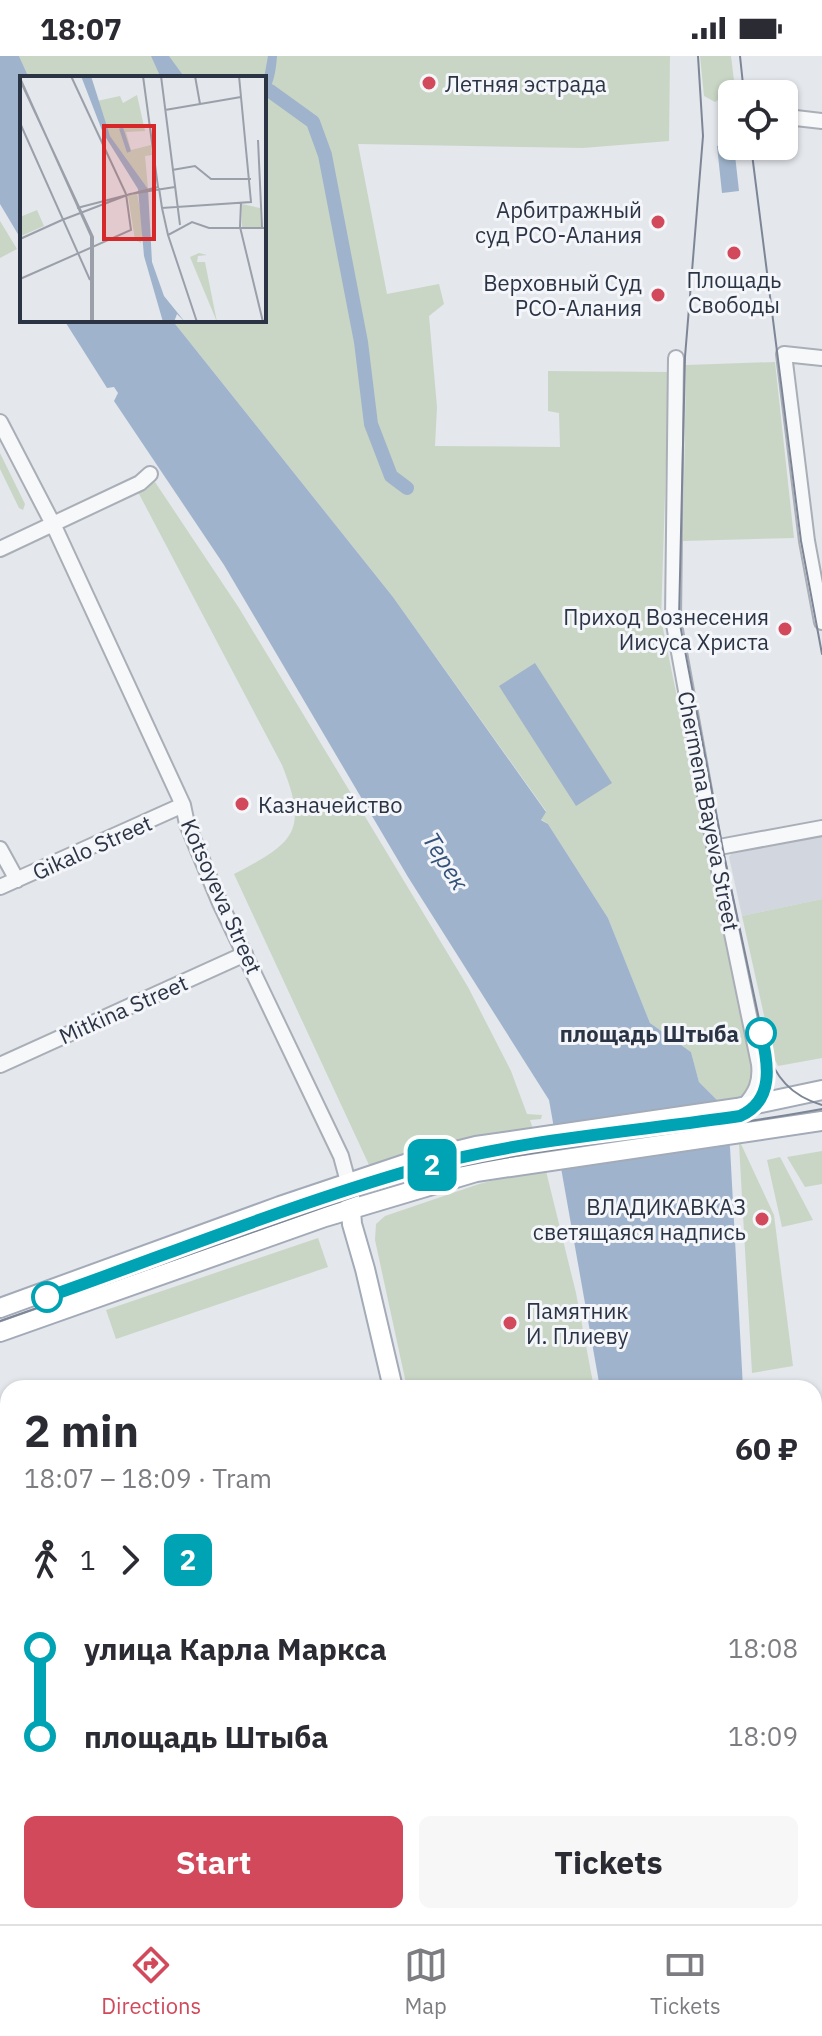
<!DOCTYPE html>
<html lang="en">
<head>
<meta charset="utf-8">
<style>
  :root { --surface:#fff; --page:#f7f7f7; --text:#2b2b33; --muted:#7c7c81; --line:#e1e1e2; --accent:#d1495b }
  body { margin:0; font-family:"IBM Plex Sans",sans-serif; background:var(--page); color:var(--text); height:100vh; display:flex; flex-direction:column; font-size:30px; white-space:nowrap }
  * { box-sizing:border-box; margin:0 }
  p { font-size:26px; color:var(--muted) }
  .icon { flex:none; width:44px; height:44px; fill:none; stroke:currentColor; stroke-width:2; stroke-linecap:round; stroke-linejoin:round }
  .map { position:relative; flex:1; overflow:hidden }
  .sheet { position:absolute; left:0px; top:1324px; width:822px; height:544px; display:flex; flex-direction:column; background:var(--surface); border-radius:24px 24px 0 0; box-shadow:0 2px 6px #0004 }
  .sheet>* { flex:none }
  .badge { padding:0 16px; border-radius:12px; font-size:28px; line-height:52px }
  .fabs { position:absolute; left:718px; top:24px; display:grid; gap:16px }
  .fabs a { display:grid; place-items:center; width:80px; height:80px; border-radius:12px; background:var(--surface); box-shadow:0 2px 6px #0004; font-size:40px }
  .map>.badge { position:absolute; translate:-50% -50%; box-shadow:0 0 0 4px #fff }
  .legs { display:flex; align-items:center; gap:12px; height:88px; padding:0 24px; font-size:26px }
  .legs p { margin-inline-start:auto }
  .summary { display:flex; align-items:center; justify-content:space-between; height:136px; padding:0 24px }
  h1 { font-size:44px; font-weight:700; line-height:60px }
  .button { display:flex; gap:16px; margin-top:auto; padding:16px 24px }
  .button a { flex:1; height:92px; border-radius:12px; background:var(--accent); color:#fff; font-size:32px; font-weight:700; line-height:92px; text-align:center }
  .button a+a { background:var(--page); color:var(--text) }
  ul { padding:0 24px; list-style:none }
  li { display:flex; align-items:center; gap:28px; height:88px; font-size:30px }
  li i { display:grid; place-items:center; width:12px; height:100%; margin:0 10px; background:currentColor }
  li i::after { content:''; width:20px; height:20px; margin:-10px; border:6px solid; border-radius:50%; background:var(--surface) }
  li p { margin-inline-start:auto }
  li:first-child i { background:linear-gradient(#0000 50%,currentColor 0) }
  li:last-child i { background:linear-gradient(currentColor 50%,#0000 0) }
  .status { display:flex; justify-content:space-between; align-items:center; height:56px; padding:0 40px; background:var(--surface); direction:ltr }
  .status svg { height:22px; fill:currentColor }
  .menu { display:flex; justify-content:space-around; align-items:center; height:112px; border-top:2px solid var(--line); background:var(--surface); font-size:22px; color:var(--muted) }
  .menu a { display:grid; justify-items:center; gap:4px }
  .menu .current { color:var(--accent) }
  .map>svg:first-child { display:block }
</style>
</head>
<body>
<div class="status"><b>18:07</b><svg viewBox="0 0 49 12"><path d="M0 12V9h3v3zM5 12V6h3v6zM10 12V3h3v9zM15 12V0h3v12zM26 1h20v11H26zM47 4h2v5h-2z"/></svg></div>
<div class="map">
<svg width="822" height="1868" viewBox="0 0 822 1868">
  <rect width="100%" height="100%" fill="#e4e7ec"/>
  <!-- built -->
  <path fill="#d2d6de" d="M822,777V843L742,860L729,801L735,792Z
    M8,1795V1860H44L39,1868H0V1799Z"/>
  <!-- green -->
  <path fill="#c9d6c5" d="M19,0H670L669,85L583,92L358,88L387,238L439,228L444,248L429,260L437,351L435,390L560,391L559,357L548,355V315L669,316L661,563L751,1002L752,1022L746,1042L719,1046L699,1026L691,996L650,967L608,862L548,768L541,763L546,755L393,541L172,264H264V22H29Z
    M700,0H731L735,33L715,46L704,40Z
    M0,165L17,193L0,202Z
    M775,306L794,482L683,485L686,309Z
    M0,397L25,448L23,454L19,452L0,413Z
    M155,426L239,552L468,931L511,1015L527,1058L542,1059L541,1063L530,1064L534,1076L370,1111L234,818C294,787 309,776 282,709L138,436Z
    M822,843V1002L778,1010L773,1000L742,860Z
    M739,1088H741L774,1159L793,1310L752,1317Z
    M822,1095V1128L805,1131L787,1101Z
    M780,1101L813,1164L782,1171L767,1104Z
    M545,1111L576,1237L594,1332H407L375,1184L376,1168L385,1160L479,1128Z
    M318,1182L328,1211L116,1283L106,1254Z
    M822,1379V1497H814V1380Z
    M8,1702V1771L0,1753V1706Z
    M32,1860H93V1861L77,1868H15Z
    M498,1860H589L593,1868H505V1862Z"/>
  <!-- water -->
  <path fill="#9fb4cc" d="M0,0H19L29,22H22V185L0,148Z
    M151,0H169L185,22H161Z
    M268,0H277C276,14 274,30 264,41V22Z
    M732,88L734,90L739,135L722,137L717,90Z
    M64,264H172L393,541L546,756L541,764L548,768L608,862L650,967L691,996L699,1026L719,1046L730,1091L743,1332H600L549,1044L408,821L224,509L114,345L118,337L114,331L107,332Z
    M535,607L612,727L576,750L499,630Z
    M624,1860H753L754,1868H628Z"/>
  <!-- pier -->
  <path fill="#e4e7ec" d="M723,1047L733,1088L557,1112L550,1072Z"/>
  <g fill="none" stroke-linecap="round" stroke-linejoin="round">
    <!-- canal -->
    <path stroke="#9fb4cc" stroke-width="14" d="M270,35L313,66L325,99L361,286L371,368L391,420L407,432"/>
    <!-- minor casing -->
    <g stroke="#a9aeb7" stroke-width="18">
      <path id="minor" d="M787,61L822,65
        M676,302L673,563L716,800L759,1008C761,1026 756,1037 744,1050
        M822,302L784,298L807,485L822,566
        M0,366L54,470L183,749L187,768L220,847L341,1100L348,1126
        M0,493L140,427L150,418
        M714,792L822,772
        M0,793L17,824
        M0,831L183,749
        M0,1009L245,898
        M814,1375L822,1373
        M0,1572L8,1568
        M255,1860L259,1868
        M485,1860L486,1868
        M603,1860L605,1868"/>
    </g>
    <!-- major casing -->
    <g stroke="#a3abb8" stroke-width="22">
      <path id="major" d="M350,1141L352,1168L365,1213L393,1332
        M0,1252L280,1150L408,1107L476,1090L737,1052L822,1034
        M0,1276L325,1161L476,1116L822,1065
        M102,1868L120,1860"/>
    </g>
    <!-- minor -->
    <use href="#minor" stroke="#f7f8fa" stroke-width="14"/>
    <!-- major -->
    <use href="#major" stroke="#fff" stroke-width="18"/>
    <!-- tram -->
    <path stroke="#7d8696" stroke-width="2" d="M698,0L703,80L685,301L679,563L724,799L765,991C775,1021 791,1040 822,1049
      M740,0L744,38
      M751,90L801,485L822,598
      M734,1061C768,1055 768,1030 766,1003
      M0,1265L401,1124C539,1089 682,1079 822,1053"/>
  </g>
  <g fill="none" stroke-linecap="round" stroke-linejoin="round">
    <!-- line-1 casing -->
    <g stroke="#fff" stroke-width="18">
      <path id="line-1" d="M47,1241C169,1198 290,1149 415,1113C520,1083 632,1076 740,1060C774,1045 769,1009 761,977"/>
    </g>
    <!-- line-1 -->
    <use href="#line-1" stroke="#00a3b4" stroke-width="12"/>
  </g>
  <!-- markers -->
  <g fill="#d1495b" stroke="#f4f6f9" stroke-width="3">
    <circle cx="429" cy="27" r="8"/>
    <circle cx="658" cy="166" r="8"/>
    <circle cx="734" cy="197" r="8"/>
    <circle cx="658" cy="239" r="8"/>
    <circle cx="785" cy="573" r="8"/>
    <circle cx="242" cy="748" r="8"/>
    <circle cx="762" cy="1163" r="8"/>
    <circle cx="510" cy="1267" r="8"/>
  </g>
  <g fill="#fff" stroke="#00a3b4" stroke-width="4">
    <circle cx="761" cy="977" r="14"/>
    <circle cx="47" cy="1241" r="14"/>
  </g>
  <g text-anchor="middle" dominant-baseline="central" stroke-width="6" stroke-linejoin="round" paint-order="stroke">
    <!-- poi labels -->
    <g font-size="22" fill="#2b3445" stroke="#f4f6f9" text-anchor="end">
      <text x="445" y="27" text-anchor="start">Летняя эстрада</text>
      <text x="642" y="153">Арбитражный<tspan x="642" dy="25">суд РСО-Алания</tspan></text>
      <text x="734" y="223" text-anchor="middle">Площадь<tspan x="734" dy="25">Свободы</tspan></text>
      <text x="642" y="226">Верховный Суд<tspan x="642" dy="25">РСО-Алания</tspan></text>
      <text x="769" y="560">Приход Вознесения<tspan x="769" dy="25">Иисуса Христа</tspan></text>
      <text x="258" y="748" text-anchor="start">Казначейство</text>
      <text x="746" y="1150">ВЛАДИКАВКАЗ<tspan x="746" dy="25">светящаяся надпись</tspan></text>
      <text x="526" y="1254" text-anchor="start">Памятник<tspan x="526" dy="25">И. Плиеву</tspan></text>
    </g>
    <!-- street labels -->
    <g font-size="22" fill="#2b3445" stroke="#f4f6f9">
      <text transform="translate(709 755) rotate(79)">Chermena Bayeva Street</text>
      <text transform="translate(92 791) rotate(-24)">Gikalo Street</text>
      <text transform="translate(222 840) rotate(66)">Kotsoyeva Street</text>
      <text transform="translate(123 953) rotate(-24)">Mitkina Street</text>
    </g>
    <!-- stop labels -->
    <g font-size="22" font-weight="bold" fill="#2b3445" stroke="#f4f6f9" text-anchor="end">
      <text x="739" y="977">площадь Штыба</text>
    </g>
    <!-- water labels -->
    <g font-size="24" font-style="italic" fill="#34527a" stroke="#f4f6f9">
      <text transform="translate(446 805) rotate(58)">Терек</text>
    </g>
  </g>
  <!-- overview -->
  <g transform="translate(20 20)">
    <rect width="246" height="246" fill="#e4e7ec"/>
    <path d="M117,19L125,55L106,56L111,74L131,69L132,79L125,80L128,113L90,60L77,25L100,20L103,27ZM117,117L123,149L121,167L115,164L108,120ZM222,128L240,132L241,152H222ZM17,134L24,150L1,160L0,141ZM179,177L187,179L178,180L177,186H185L197,246L170,181Z" fill="#c9d6c5"/>
    <path d="M61,0H71L90,60L128,113L132,186L144,220L165,246L157,238L154,246H143L124,180L118,113L83,57Z" fill="#9fb4cc"/>
    <path fill="none" stroke="#9fb4cc" stroke-width="4" d="M101,52L109,76"/>
    <path fill="none" stroke="#9a9fa9" stroke-width="2" d="M51,0L106,118M141,0L160,149M175,0L180,28M0,2L71,160V246M0,4L73,161V246M145,34L221,21M0,47L70,204M238,64L242,152M152,94L175,90L191,103H231M139,112L142,132L231,126L219,0M221,127L220,151L243,246M57,132L138,111L123,0M142,132L148,159M42,144L110,118L155,111M0,163L42,144M0,203L111,154L106,118M177,246L148,159L172,146L189,152H246"/>
    <path fill="#d62828" fill-opacity="0.15" stroke="#d62828" stroke-width="4" d="M84,50H134V163H84Z"/>
    <rect width="246" height="246" fill="none" stroke="#2b3445" stroke-width="4"/>
  </g>
</svg>
<div class="fabs">
<a><svg class="icon" aria-label="locate" viewBox="0 0 24 24"><circle cx="12" cy="12" r="6"/><path d="M12 2v4M12 18v4M2 12h4M18 12h4"/></svg></a>
</div>
<b class="badge" style="left:432px;top:1109px;background:#00a3b4;color:#fff">2</b>
<section class="sheet">
<div class="summary"><div><h1>2 min</h1><p>18:07 – 18:09 · Tram</p></div><b>60 ₽</b></div>
<div class="legs"><svg class="icon" aria-label="walk" viewBox="0 0 24 24"><circle cx="13" cy="4" r="2"/><path d="M13 8l-2 6 4 7M11 14l-3 7M7 12l3-4h3l4 4"/></svg>1<svg class="icon" aria-label="forward" viewBox="0 0 24 24"><path d="M9 5l7 7-7 7"/></svg><b class="badge" style="background:#00a3b4;color:#fff">2</b></div>
<ul>
<li><i style="color:#00a3b4"></i><b>улица Карла Маркса</b><p>18:08</p></li>
<li><i style="color:#00a3b4"></i><b>площадь Штыба</b><p>18:09</p></li>
</ul>
<div class="button"><a>Start</a><a>Tickets</a></div>
</section>
</div>
<nav class="menu">
<a class="current"><svg class="icon" aria-label="directions" viewBox="0 0 24 24"><path d="M12 3l9 9-9 9-9-9zM9 14v-3h6M13 9l2 2-2 2"/></svg>Directions</a>
<a><svg class="icon" aria-label="map" viewBox="0 0 24 24"><path d="M3 6l6-2 6 2 6-2v14l-6 2-6-2-6 2zM9 4v14M15 6v14"/></svg>Map</a>
<a><svg class="icon" aria-label="tickets" viewBox="0 0 24 24"><path d="M3 7h18v10H3zM15 7v10"/></svg>Tickets</a>
</nav>
</body>
</html>
